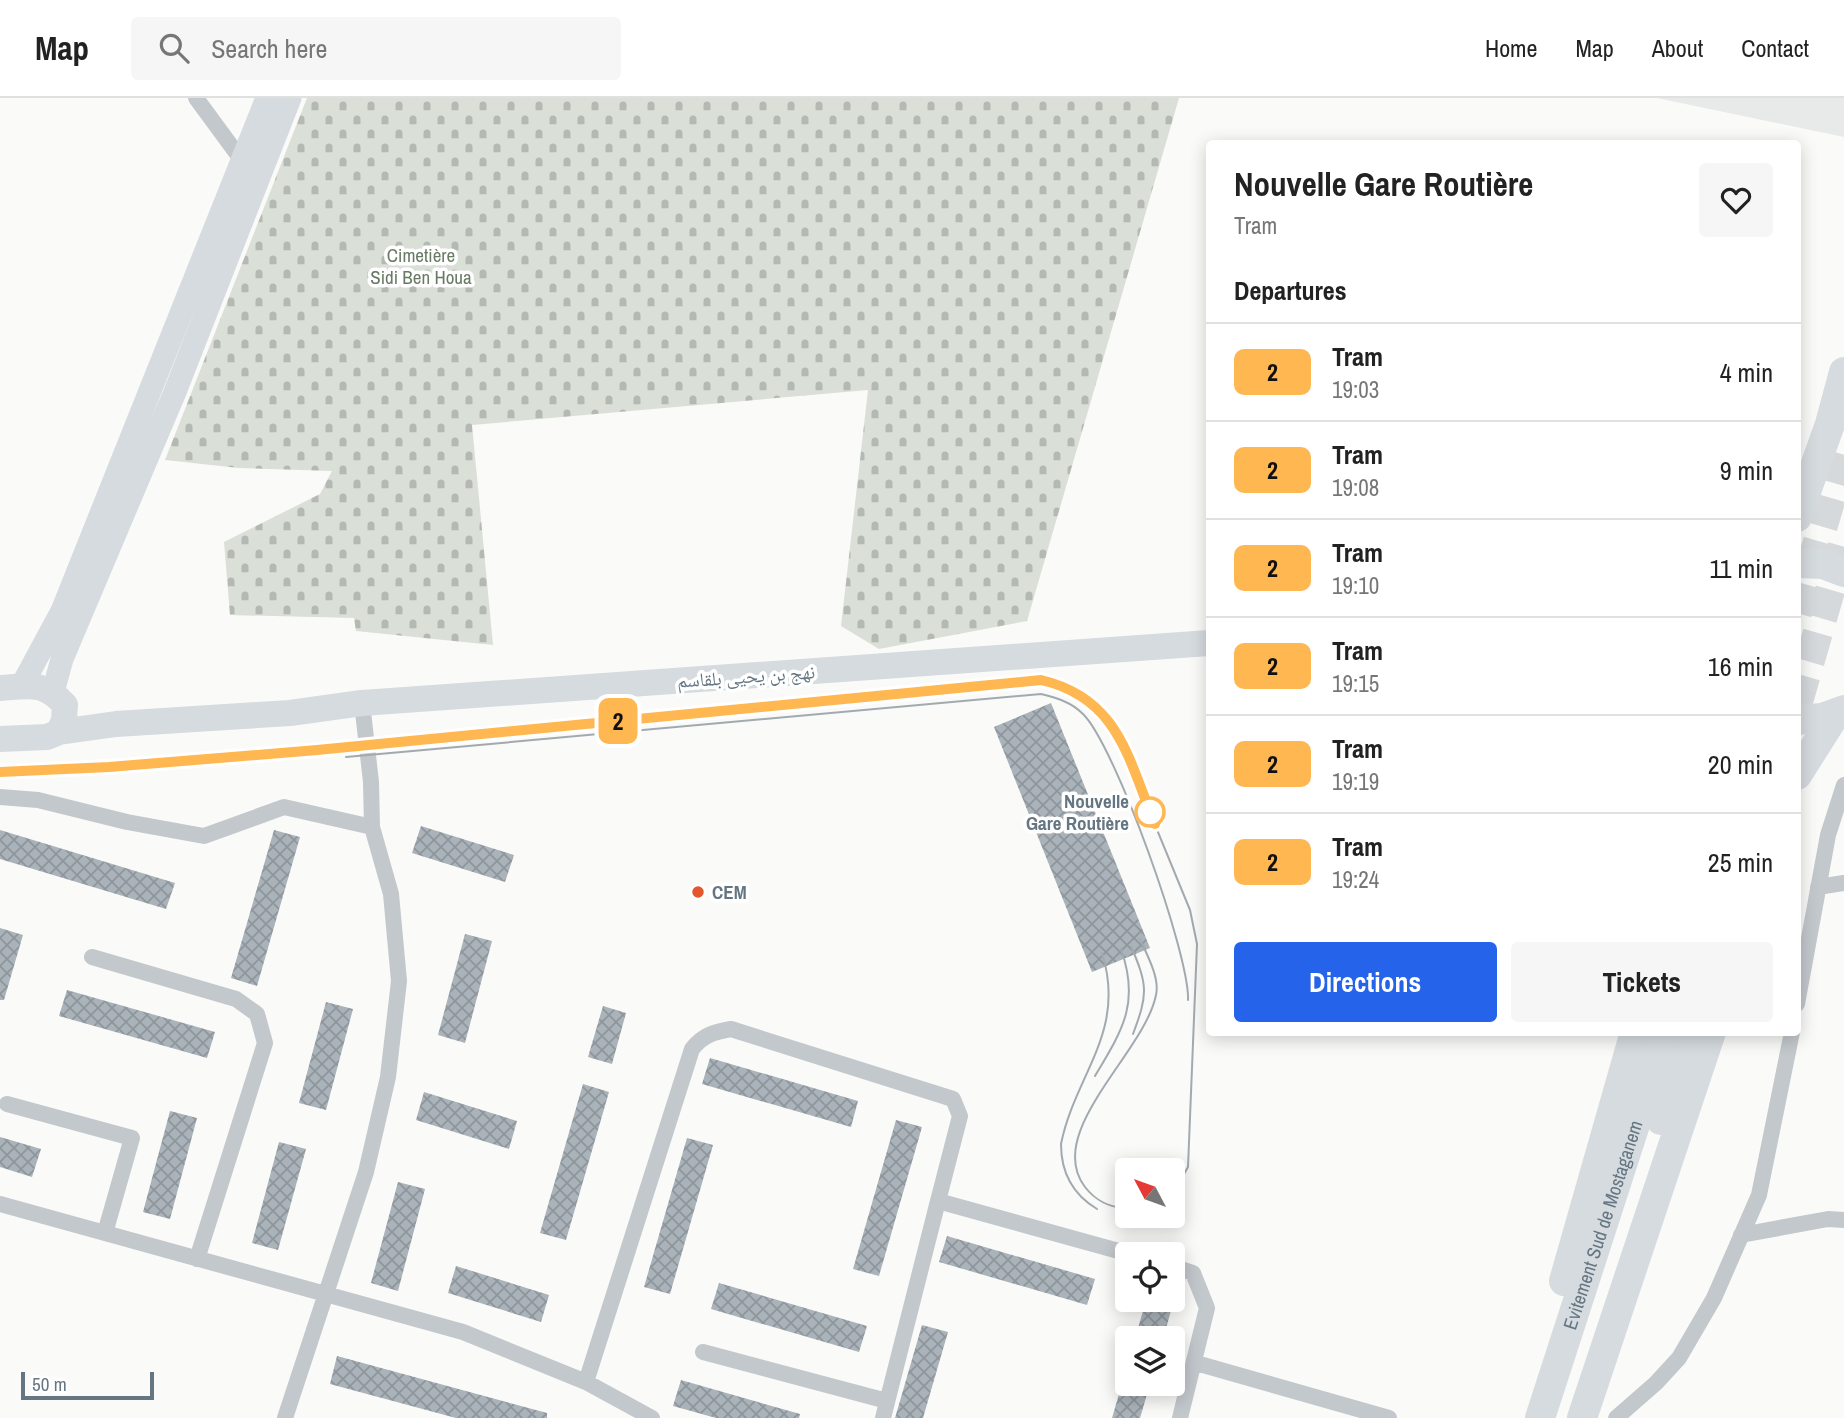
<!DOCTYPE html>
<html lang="en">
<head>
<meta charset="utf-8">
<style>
  :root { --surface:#fff; --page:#f6f6f6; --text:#222; --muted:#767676; --line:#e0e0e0; --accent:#2563eb }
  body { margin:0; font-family:"Archivo Narrow","Noto Naskh Arabic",sans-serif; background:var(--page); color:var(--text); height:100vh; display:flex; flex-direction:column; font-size:26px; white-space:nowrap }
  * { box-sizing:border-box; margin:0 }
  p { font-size:23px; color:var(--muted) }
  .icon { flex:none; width:38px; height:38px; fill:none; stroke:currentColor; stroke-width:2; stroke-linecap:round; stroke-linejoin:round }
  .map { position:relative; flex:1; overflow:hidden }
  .sheet { position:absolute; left:1206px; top:42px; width:595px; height:896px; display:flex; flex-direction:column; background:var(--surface); border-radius:7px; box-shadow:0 4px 18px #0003 }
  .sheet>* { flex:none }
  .badge { padding:0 14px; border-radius:10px; font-size:24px; line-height:46px }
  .needle { width:46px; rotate:311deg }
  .tools { position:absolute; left:1115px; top:1060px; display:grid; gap:14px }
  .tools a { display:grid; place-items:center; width:70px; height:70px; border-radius:7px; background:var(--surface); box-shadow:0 4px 18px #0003; font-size:35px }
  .scale { position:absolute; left:21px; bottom:18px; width:133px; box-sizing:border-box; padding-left:7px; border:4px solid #657683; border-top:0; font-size:19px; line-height:24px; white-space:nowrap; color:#657683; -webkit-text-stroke:5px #fff; paint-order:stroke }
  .map>.badge { position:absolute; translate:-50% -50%; box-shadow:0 0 0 4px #fff }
  h2 { padding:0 28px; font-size:26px; line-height:63px }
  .round { display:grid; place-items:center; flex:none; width:74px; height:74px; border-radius:7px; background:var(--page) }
  .summary { display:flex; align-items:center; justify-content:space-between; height:119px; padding:0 28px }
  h1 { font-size:33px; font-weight:700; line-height:52px }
  .cta { display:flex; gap:14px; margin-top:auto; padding:14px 28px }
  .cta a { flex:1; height:80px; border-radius:7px; background:var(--accent); color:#fff; font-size:28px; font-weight:700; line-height:80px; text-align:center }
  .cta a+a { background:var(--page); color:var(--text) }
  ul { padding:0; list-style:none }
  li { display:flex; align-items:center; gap:21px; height:98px; padding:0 28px; border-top:2px solid var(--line) }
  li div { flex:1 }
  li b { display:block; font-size:26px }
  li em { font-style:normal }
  li .badge { min-width:77px; font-weight:700; text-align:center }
  header { display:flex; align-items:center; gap:42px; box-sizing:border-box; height:98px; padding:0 35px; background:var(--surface); border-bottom:2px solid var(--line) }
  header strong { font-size:33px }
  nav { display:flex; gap:38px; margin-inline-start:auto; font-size:24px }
  .search { width:490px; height:63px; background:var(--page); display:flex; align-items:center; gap:18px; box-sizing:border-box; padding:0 24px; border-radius:7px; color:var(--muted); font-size:26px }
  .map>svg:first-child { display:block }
</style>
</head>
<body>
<header>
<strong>Map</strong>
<div class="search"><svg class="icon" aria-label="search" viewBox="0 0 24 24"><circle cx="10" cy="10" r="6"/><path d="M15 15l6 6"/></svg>Search here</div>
<nav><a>Home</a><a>Map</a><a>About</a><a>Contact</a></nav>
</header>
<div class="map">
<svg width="1844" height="1320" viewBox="0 0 1844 1320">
  <defs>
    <pattern id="cemetery-stones" width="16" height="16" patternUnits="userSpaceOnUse" patternTransform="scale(1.75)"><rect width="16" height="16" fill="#dadfd7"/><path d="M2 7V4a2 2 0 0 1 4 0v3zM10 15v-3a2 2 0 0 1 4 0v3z" fill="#b4b9b4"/></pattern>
    <pattern id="building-cross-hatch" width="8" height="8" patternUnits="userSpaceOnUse" patternTransform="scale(1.75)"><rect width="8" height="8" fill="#aab3b9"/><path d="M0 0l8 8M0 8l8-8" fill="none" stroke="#8e969c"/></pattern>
  </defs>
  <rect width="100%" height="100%" fill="#fafaf8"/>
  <!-- built -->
  <path fill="#e8e9e9" d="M1657,0H1844V39Z"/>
  <!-- cemetery -->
  <path fill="url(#cemetery-stones)" d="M307,0H1179L1027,523L879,551L841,528L868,292L472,327L493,547L356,533L354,520L230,517L224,444L320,396L332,373L239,370L165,362Z"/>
  <!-- building -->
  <path fill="url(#building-cross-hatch)" d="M1051,605L1150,850L1092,874L994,629Z
    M421,728L514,757L505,784L412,755Z
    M0,732L175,785L166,811L0,761Z
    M274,732L300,739L257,888L231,880Z
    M0,830L23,837L4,902H0Z
    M465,836L492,843L465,945L438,937Z
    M67,892L215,934L207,960L59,918Z
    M326,904L353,911L326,1012L299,1005Z
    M603,908L626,915L612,966L588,959Z
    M710,960L858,1003L851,1029L702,986Z
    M583,986L609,994L566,1142L540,1135Z
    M424,994L517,1023L509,1051L416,1022Z
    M170,1013L197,1020L170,1121L143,1114Z
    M896,1022L922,1029L879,1178L853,1171Z
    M0,1039L41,1051L32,1079L0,1069Z
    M687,1040L713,1047L670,1196L644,1189Z
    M279,1044L306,1051L278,1152L252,1145Z
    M398,1084L425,1091L398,1193L371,1185Z
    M947,1138L1095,1181L1087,1207L939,1164Z
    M456,1168L549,1197L541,1224L448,1195Z
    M719,1185L867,1228L859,1254L711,1211Z
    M1146,1202H1174L1163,1241H1135Z
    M922,1227L948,1234L923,1320H895Z
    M337,1258L547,1315V1320H456L330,1286Z
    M681,1282L800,1316L799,1320H716L673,1308Z
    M1122,1286H1150L1140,1320H1112Z"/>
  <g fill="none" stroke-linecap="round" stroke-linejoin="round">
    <!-- highway-tunnel -->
    <path stroke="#d5d9db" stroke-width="30" stroke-dasharray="30 15" stroke-linecap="butt" d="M1797,515L1844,356
      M1797,607L1844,444"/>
    <!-- street -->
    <path stroke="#c3c8cc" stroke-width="16" d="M196,0L246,68
      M0,699L38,702L127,724L204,738L284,709L372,729
      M1818,789L1844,785
      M92,859L236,901L257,916L265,945L197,1161
      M1797,906L1828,737L1844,687
      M7,1006L132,1040L105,1135
      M0,1106L463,1234L586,1284L652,1320
      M1741,1137L1828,1121L1844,1122
      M1172,1168L1193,1175L1207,1210L1180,1320
      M703,1254L887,1303
      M1196,1265L1389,1320
      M586,1284L692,951C703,937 714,934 731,931L953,1001L960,1018L938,1103L1133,1157
      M285,1320L366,1074L388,979L399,883L391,796L372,729L371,684L362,605
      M883,1320L938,1103
      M1616,1320L1656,1285L1679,1260L1714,1200L1759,1097L1792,934"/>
    <!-- secondary -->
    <path stroke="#d6dbdf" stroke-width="23" d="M21,589L62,513L267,0
      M53,594L62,561L175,294L290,0"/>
    <!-- primary -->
    <path stroke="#d6dbdf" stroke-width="26" d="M0,590C31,588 43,583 65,607L64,622L59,634
      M0,641L47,639L59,634L116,626L290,615L362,605L1209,545"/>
    <!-- highway -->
    <g stroke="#d6dbdf" stroke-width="30">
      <path d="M1797,419L1830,326L1844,274"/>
      <path d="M1797,465L1823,466L1844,474"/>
      <path d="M1797,622L1822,620L1844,612"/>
      <path d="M1797,677L1835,617"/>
      <path d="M1661,1022L1688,934"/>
      <path d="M1564,1183L1635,934"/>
      <path id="s1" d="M1540,1320L1665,934"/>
      <path d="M1582,1320L1711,934"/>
    </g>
    <!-- tram -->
    <path stroke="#a2aab0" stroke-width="2" d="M346,659L1041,596C1057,600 1071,604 1083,616C1115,647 1190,857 1188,902
      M0,674L109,669L317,652L1041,582L1069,589L1092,603L1116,632L1190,812L1197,846L1188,1069L1172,1097
      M1131,848C1148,888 1148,896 1133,936
      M1095,978C1123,931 1140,905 1121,851
      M1127,1110C1110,1110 1095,1102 1085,1089C1043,1034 1145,954 1156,897C1160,880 1147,857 1140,841
      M1097,1111C1072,1096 1061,1075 1061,1046C1075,976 1127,934 1102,855"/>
  </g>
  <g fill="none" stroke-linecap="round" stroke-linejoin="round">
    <!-- line casing -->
    <g stroke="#fff" stroke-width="16">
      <path id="line" d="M0,674L109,669L317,652L1041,582C1119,600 1128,661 1155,726"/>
    </g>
    <!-- line -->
    <use href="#line" stroke="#ffb752" stroke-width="10"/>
  </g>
  <!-- markers -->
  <circle fill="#fff" stroke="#ffb752" stroke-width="3.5" cx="1150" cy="714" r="14"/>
  <circle fill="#e4572e" stroke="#fff" stroke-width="2.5" cx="698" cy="794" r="7"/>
  <g text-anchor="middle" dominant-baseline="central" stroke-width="7" stroke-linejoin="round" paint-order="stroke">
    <!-- park labels -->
    <g font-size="19" fill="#687a64" stroke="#fff">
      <text x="421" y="157">Cimetière<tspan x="421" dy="22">Sidi Ben Houa</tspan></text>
    </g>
    <!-- street labels -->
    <g font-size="19" fill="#657683" stroke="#fff">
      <text transform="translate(746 578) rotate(-4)">نهج بن يحيى بلقاسم</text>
      <text stroke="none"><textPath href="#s1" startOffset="203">Evitement Sud de Mostaganem</textPath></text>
    </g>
    <!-- stop labels -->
    <g font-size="19" font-weight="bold" fill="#657683" stroke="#fff" text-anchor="end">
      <text x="1129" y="703">Nouvelle<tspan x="1129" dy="22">Gare Routière</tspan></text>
    </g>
    <!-- poi labels -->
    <g font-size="19" font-weight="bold" fill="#657683" stroke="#fff" text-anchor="start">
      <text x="712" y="794">CEM</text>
    </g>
  </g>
</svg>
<div class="tools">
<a><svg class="needle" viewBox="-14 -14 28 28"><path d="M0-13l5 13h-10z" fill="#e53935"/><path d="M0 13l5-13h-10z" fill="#767676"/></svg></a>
<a><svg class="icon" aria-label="locate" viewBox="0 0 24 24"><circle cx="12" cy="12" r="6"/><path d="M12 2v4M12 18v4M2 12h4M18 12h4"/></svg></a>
<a><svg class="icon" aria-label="layers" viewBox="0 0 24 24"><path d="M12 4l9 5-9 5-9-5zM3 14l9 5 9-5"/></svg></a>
</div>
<div class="scale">50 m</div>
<b class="badge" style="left:618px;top:623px;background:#ffb752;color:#111">2</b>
<section class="sheet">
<div class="summary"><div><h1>Nouvelle Gare Routière</h1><p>Tram</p></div><a class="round"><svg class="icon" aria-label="heart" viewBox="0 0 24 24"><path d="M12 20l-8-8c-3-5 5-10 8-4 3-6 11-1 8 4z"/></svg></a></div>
<h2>Departures</h2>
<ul>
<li><span class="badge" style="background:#ffb752;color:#111">2</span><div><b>Tram</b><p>19:03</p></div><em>4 min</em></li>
<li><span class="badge" style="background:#ffb752;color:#111">2</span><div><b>Tram</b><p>19:08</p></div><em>9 min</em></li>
<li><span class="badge" style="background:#ffb752;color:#111">2</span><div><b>Tram</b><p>19:10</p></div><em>11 min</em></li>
<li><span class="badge" style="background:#ffb752;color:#111">2</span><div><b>Tram</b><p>19:15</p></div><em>16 min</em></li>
<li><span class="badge" style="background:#ffb752;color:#111">2</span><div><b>Tram</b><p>19:19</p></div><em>20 min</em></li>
<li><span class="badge" style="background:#ffb752;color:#111">2</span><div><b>Tram</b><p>19:24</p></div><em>25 min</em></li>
</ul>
<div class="cta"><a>Directions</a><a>Tickets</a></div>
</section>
</div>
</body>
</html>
